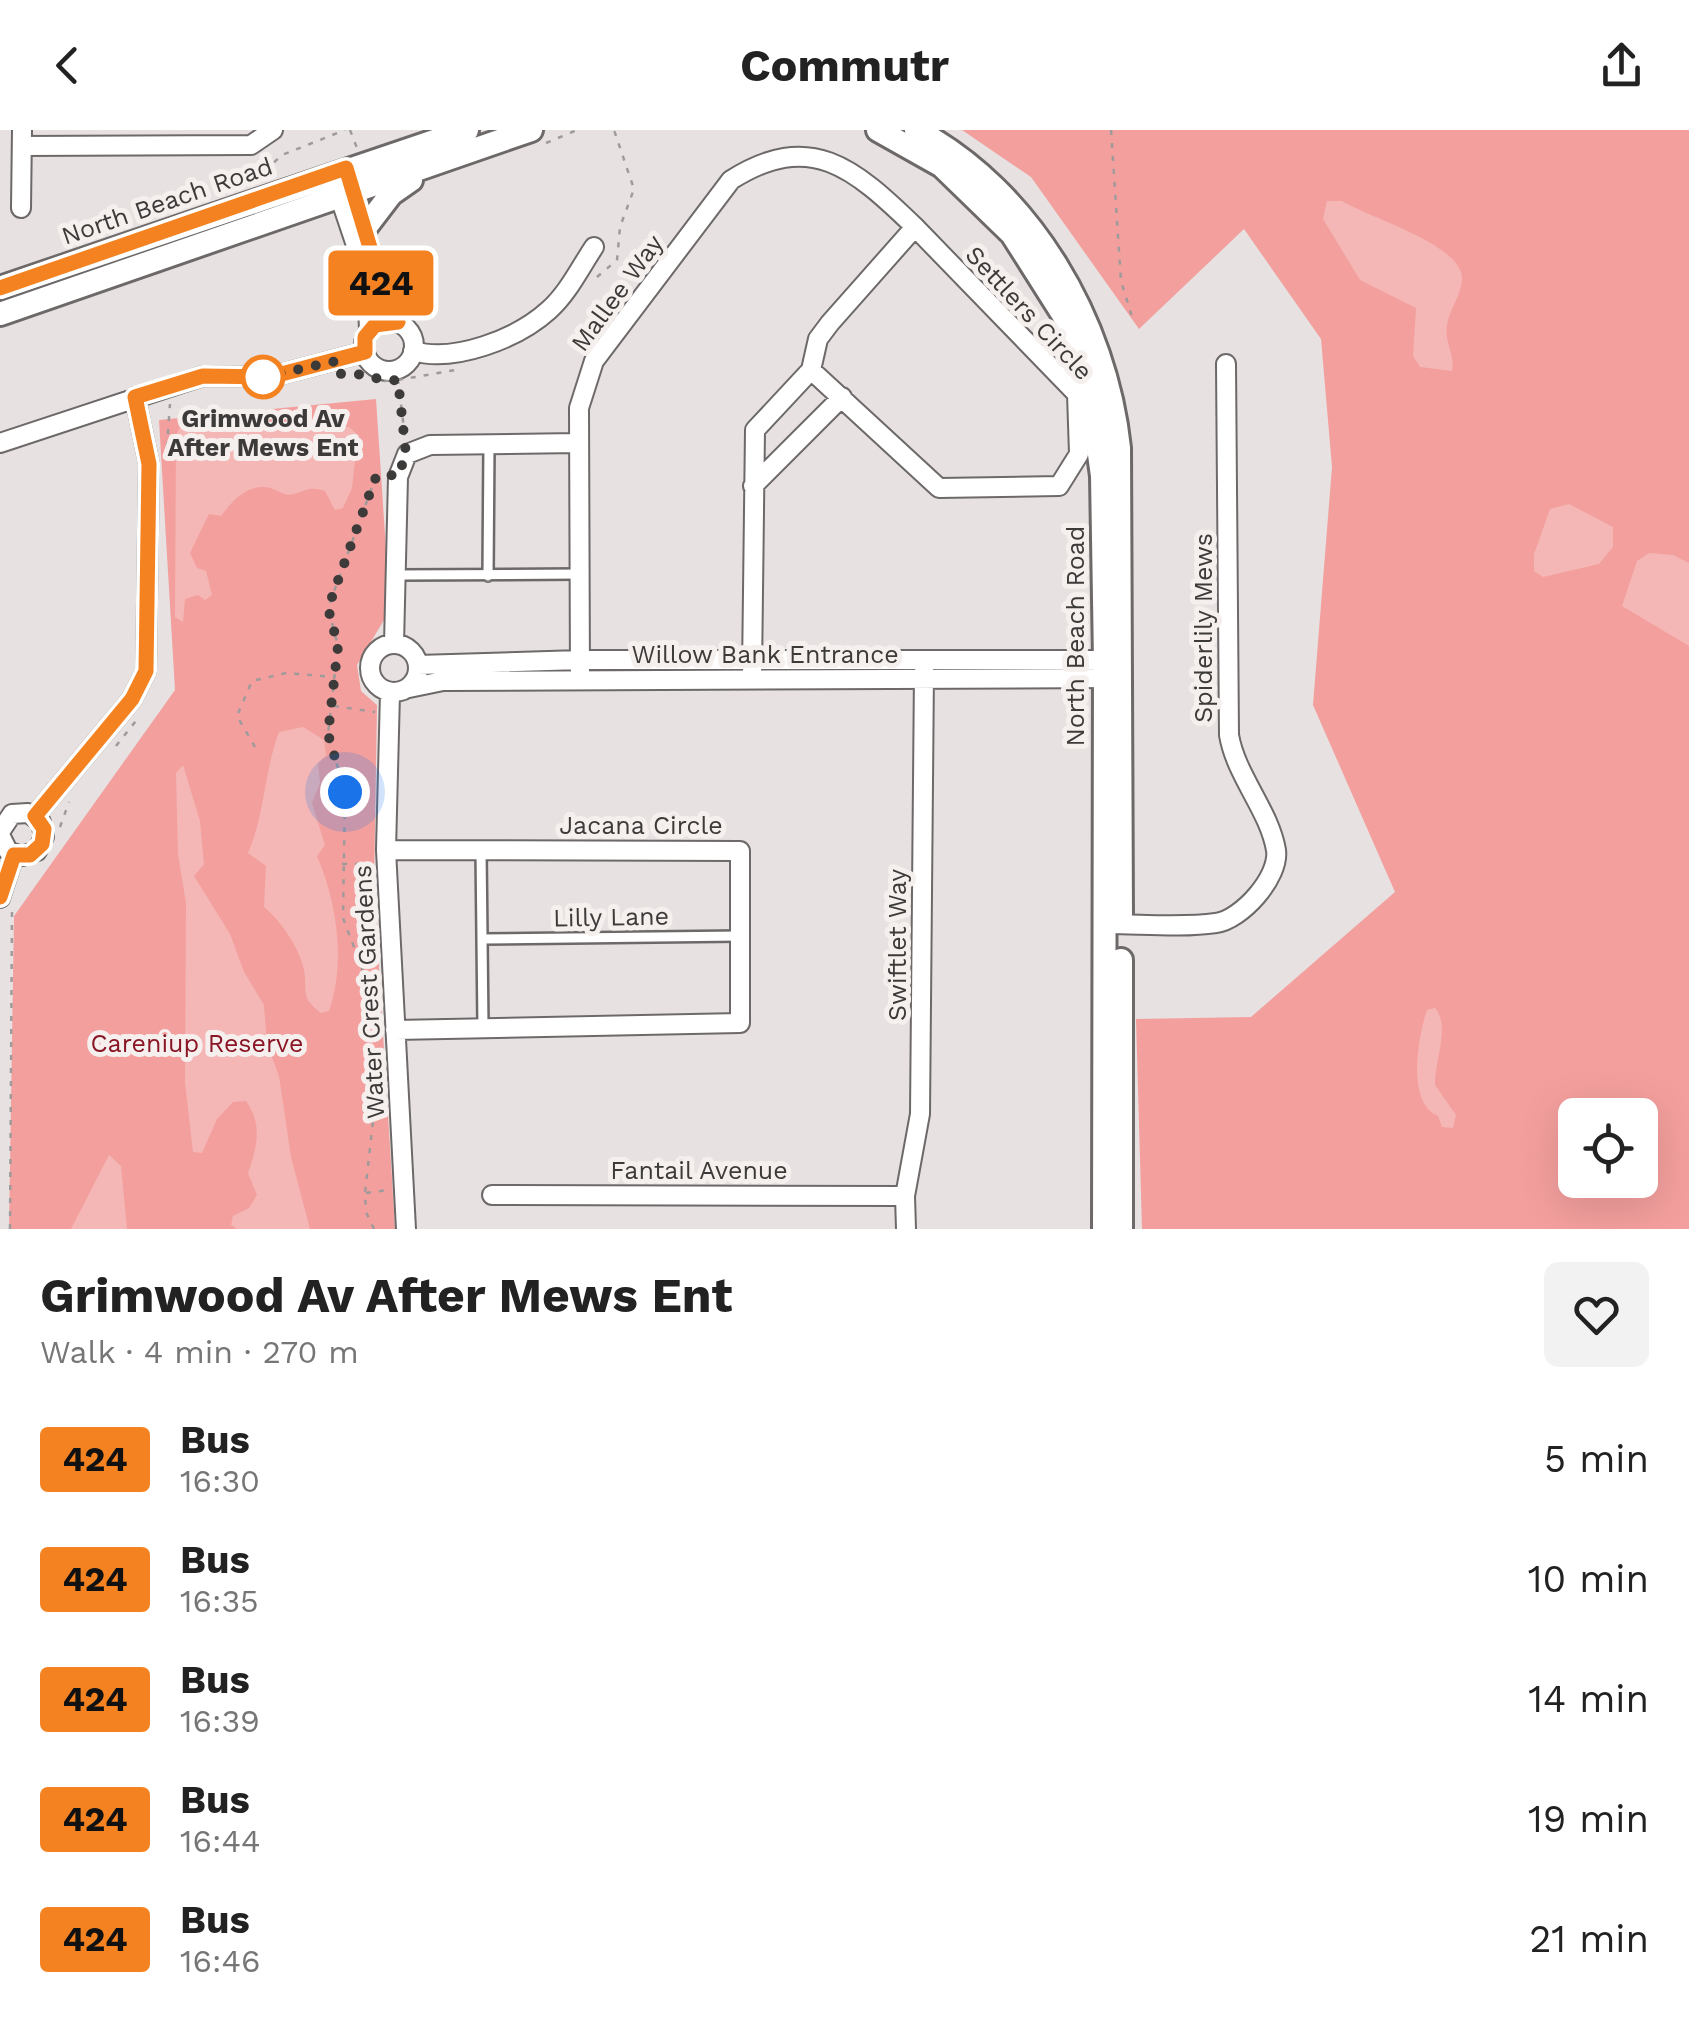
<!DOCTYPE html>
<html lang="en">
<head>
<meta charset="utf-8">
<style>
  :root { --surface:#fff; --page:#f2f2f2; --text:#222; --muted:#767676 }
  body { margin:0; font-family:"Work Sans",sans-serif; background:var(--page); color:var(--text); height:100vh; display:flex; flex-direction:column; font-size:38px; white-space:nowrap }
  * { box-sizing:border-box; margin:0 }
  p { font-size:32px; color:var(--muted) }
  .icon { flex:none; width:55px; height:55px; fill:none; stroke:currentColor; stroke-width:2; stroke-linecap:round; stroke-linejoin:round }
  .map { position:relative; height:1099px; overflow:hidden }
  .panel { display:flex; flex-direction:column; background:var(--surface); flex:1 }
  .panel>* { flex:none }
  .badge { padding:0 20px; border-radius:8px; font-size:35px; line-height:65px }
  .controls { position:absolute; left:1558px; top:968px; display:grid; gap:20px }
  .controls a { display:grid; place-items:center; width:100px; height:100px; border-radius:15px; background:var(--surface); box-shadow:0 10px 40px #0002; font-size:50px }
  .you { position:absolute; width:50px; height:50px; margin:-25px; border:8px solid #fff; border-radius:50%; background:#1a73e8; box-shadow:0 0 0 15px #1a73e833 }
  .map>.badge { position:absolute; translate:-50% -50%; box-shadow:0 0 0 5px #fff }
  .round { display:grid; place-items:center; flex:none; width:105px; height:105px; border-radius:15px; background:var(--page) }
  .head { display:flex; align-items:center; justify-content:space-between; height:170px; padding:0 40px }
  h1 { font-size:48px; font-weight:700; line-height:75px }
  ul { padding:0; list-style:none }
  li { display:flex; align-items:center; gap:30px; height:120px; padding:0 40px }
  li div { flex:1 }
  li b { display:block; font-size:38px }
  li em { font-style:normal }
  li .badge { min-width:110px; font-weight:700; text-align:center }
  header { display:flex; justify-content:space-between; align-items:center; height:130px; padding:0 40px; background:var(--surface); font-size:45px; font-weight:700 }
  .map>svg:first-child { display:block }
</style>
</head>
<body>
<header><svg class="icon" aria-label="back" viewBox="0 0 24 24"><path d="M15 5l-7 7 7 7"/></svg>Commutr<svg class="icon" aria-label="share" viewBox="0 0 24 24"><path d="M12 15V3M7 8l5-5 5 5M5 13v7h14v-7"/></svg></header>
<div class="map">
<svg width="1689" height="1099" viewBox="0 0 1689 1099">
  <rect width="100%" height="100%" fill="#e7e1e1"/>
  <!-- green -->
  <path fill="#f39f9d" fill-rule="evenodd" d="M962,0H1689V1099H1142L1136,889L1251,887L1395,762L1313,575L1332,337L1321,209L1244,99L1139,199L1031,47ZM1575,985H1640V1050H1575Z
    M376,269L390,480L357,535L361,561L377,575L374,756L395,1099H9L14,786L175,560L159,290Z"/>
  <!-- water -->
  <path fill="#f4b7b5" d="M1327,71H1342C1369,88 1465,115 1462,150C1461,166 1449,180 1447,195C1444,212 1455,224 1452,241L1420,237L1413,226L1416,178L1360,150L1323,89Z
    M219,292L349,297L358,305L352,358L343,378L335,380L325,361C310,356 307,360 294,364C285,367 278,360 270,358C248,353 233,370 221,386L209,384L190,423L197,438L206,441L212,465L205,470L198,465L185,469L183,492L175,487L176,306L182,293Z
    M1569,374L1613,397V417L1599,434L1543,447L1534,441V424L1550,379Z
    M1649,423L1673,425L1689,433V516L1622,476L1637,431Z
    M303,597L324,610L326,625L318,634L320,653L312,673L325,715L317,726C337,773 346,832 329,881L321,883C299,866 308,862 304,840C299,817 281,791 264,777L266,736L248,723C265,684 264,642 279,602Z
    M183,635L200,691L204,734L194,746L230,804L244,842L264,875L267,914L279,946L291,1027L310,1099H237L231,1095L233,1086L249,1078L257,1065L248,1043C257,1017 263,995 246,971L233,972L217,989L202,1023L193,1022L185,953L186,773L178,725L176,643Z
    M1435,878C1451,896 1434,932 1435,955L1456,985L1453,998L1442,997L1438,986C1406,973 1418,907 1427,880Z
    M109,1025L121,1036L127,1099H71Z"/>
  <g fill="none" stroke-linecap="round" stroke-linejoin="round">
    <!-- service casing -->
    <g stroke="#6e6969" stroke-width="14">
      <path id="service" d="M399,445L579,444
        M488,446L489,314
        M481,720L483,897
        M483,809L740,806"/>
    </g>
    <!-- minor casing -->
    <g stroke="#6e6969" stroke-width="22">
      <path id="minor" d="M22,16L251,15L273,0
        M350,53L384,164L398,193
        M336,56L367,148L369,200
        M21,78L22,0
        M915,97L1077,264L1079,324L1059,356L939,358L811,240L818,209L830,193Z
        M364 216a25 25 0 1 1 50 0a25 25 0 1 1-50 0Z
        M413,221C454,233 517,209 549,180C568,163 580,138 594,117
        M0,313L203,246L270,247L365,222
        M753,356L842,267
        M370 538a24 24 0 1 1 48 0a24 24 0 1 1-48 0Z
        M394,514L398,347L407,324L430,315L578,313
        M418,535L580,530H1118
        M752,542L755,300L811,240
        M580,550L579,278L594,231L731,50C810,0 853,37 915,97
        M409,558L443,551L1117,548
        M390,563L386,720L406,1099
        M35,686L132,569L146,541L149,334L135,267
        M0,702L12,684L28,683L41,692L44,707L37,721L22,726L8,721L0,705
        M386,720L740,721V893L395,900
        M0,768L14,725
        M1107,794C1142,794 1181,798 1216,793C1241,790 1280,747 1276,720C1269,680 1236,646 1229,605L1226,234
        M492,1065L905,1066
        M906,1099L905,1066L920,984L924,541"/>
    </g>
    <!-- secondary casing -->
    <g stroke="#6e6969" stroke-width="28">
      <path id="secondary" d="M878,0L942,36L1012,104L1064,186L1090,258L1102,346L1105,530L1104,1099
        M916,0C1031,61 1106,192 1119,318L1121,788
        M365,98L391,64L411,50
        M0,158L467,0
        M0,184L531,0
        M1121,1099V830"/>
    </g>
    <!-- path -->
    <path stroke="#a09b9b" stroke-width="2.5" stroke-dasharray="5 8" stroke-linecap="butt" d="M350,0L357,18
      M1111,0L1121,151L1133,190
      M546,13L577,0
      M255,50L282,25L345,0
      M597,147L617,130L620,97L634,59L614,0
      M360,241L383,251L398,250L405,307
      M398,250L461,239
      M166,330L170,274
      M334,576L375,582
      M116,616L139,587
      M255,617L237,586L252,551L286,543L335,547
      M60,697L69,672
      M342,734H369
      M366,1063L388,1060
      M10,1099L12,781
      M374,1099L366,1082L365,1063L373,991L363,841L343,788L345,662L328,604L338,516L328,478L375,349L381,345"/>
    <!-- service -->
    <use href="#service" stroke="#fff" stroke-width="9"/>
    <!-- minor -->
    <use href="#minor" stroke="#fff" stroke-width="18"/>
    <!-- secondary -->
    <use href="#secondary" stroke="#fff" stroke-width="22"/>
  </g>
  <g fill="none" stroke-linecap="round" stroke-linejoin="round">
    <!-- line casing -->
    <g stroke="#fff" stroke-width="22">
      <path id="line" d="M0,158L346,38L384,164L398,192L375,195L365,207V222L270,247L203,246L135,267L149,334L146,541L132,569L35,686L44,699L42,714L30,725H14L0,767"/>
    </g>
    <!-- line -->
    <use href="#line" stroke="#f58220" stroke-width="15"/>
    <!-- walk -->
    <path stroke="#3d3a3a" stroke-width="10" stroke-dasharray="0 18" d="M263,247L337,231L340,244C362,241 376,252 398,250L406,324L398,346L381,344L375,349L328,478L338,516L328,604L345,662"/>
  </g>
  <!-- markers -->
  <circle fill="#fff" stroke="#f58220" stroke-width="5" cx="263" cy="247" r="20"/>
  <g text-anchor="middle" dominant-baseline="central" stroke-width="10" stroke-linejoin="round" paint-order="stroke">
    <!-- street labels -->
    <g font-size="25" fill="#3d3a3a" stroke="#f5efee">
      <text transform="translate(167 71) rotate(-19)">North Beach Road</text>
      <text transform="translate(617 163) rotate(-54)">Mallee Way</text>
      <text transform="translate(1029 183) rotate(47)">Settlers Circle</text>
      <text transform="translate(1203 498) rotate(-90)">Spiderlily Mews</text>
      <text transform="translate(1075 506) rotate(-90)">North Beach Road</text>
      <text x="765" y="524">Willow Bank Entrance</text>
      <text x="641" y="695">Jacana Circle</text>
      <text transform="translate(611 787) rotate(-1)">Lilly Lane</text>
      <text transform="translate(897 815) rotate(-90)">Swiftlet Way</text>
      <text transform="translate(369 862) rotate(-93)">Water Crest Gardens</text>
      <text x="699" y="1040">Fantail Avenue</text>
    </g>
    <!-- stop labels -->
    <g font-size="25" font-weight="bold" fill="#3d3a3a" stroke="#f5efee">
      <text x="263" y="288">Grimwood Av<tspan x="263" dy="29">After Mews Ent</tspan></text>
    </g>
    <!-- park labels -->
    <g font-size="25" fill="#891525" stroke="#f5efee">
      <text x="197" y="913">Careniup Reserve</text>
    </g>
  </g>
</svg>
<div class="controls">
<a><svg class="icon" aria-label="locate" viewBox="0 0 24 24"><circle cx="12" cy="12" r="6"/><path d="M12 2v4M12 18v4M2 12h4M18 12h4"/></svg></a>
</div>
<div class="you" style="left:345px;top:662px"></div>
<b class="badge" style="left:381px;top:153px;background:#f58220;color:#111">424</b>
</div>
<section class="panel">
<div class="head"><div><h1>Grimwood Av After Mews Ent</h1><p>Walk · 4 min · 270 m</p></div><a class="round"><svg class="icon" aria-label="heart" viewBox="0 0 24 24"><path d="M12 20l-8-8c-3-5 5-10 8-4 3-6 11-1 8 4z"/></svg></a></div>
<ul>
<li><span class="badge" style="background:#f58220;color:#111">424</span><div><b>Bus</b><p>16:30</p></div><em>5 min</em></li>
<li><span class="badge" style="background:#f58220;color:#111">424</span><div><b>Bus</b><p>16:35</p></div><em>10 min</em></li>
<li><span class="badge" style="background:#f58220;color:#111">424</span><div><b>Bus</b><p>16:39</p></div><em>14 min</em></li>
<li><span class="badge" style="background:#f58220;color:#111">424</span><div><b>Bus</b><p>16:44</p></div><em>19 min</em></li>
<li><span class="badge" style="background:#f58220;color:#111">424</span><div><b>Bus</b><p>16:46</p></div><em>21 min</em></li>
</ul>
</section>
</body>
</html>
